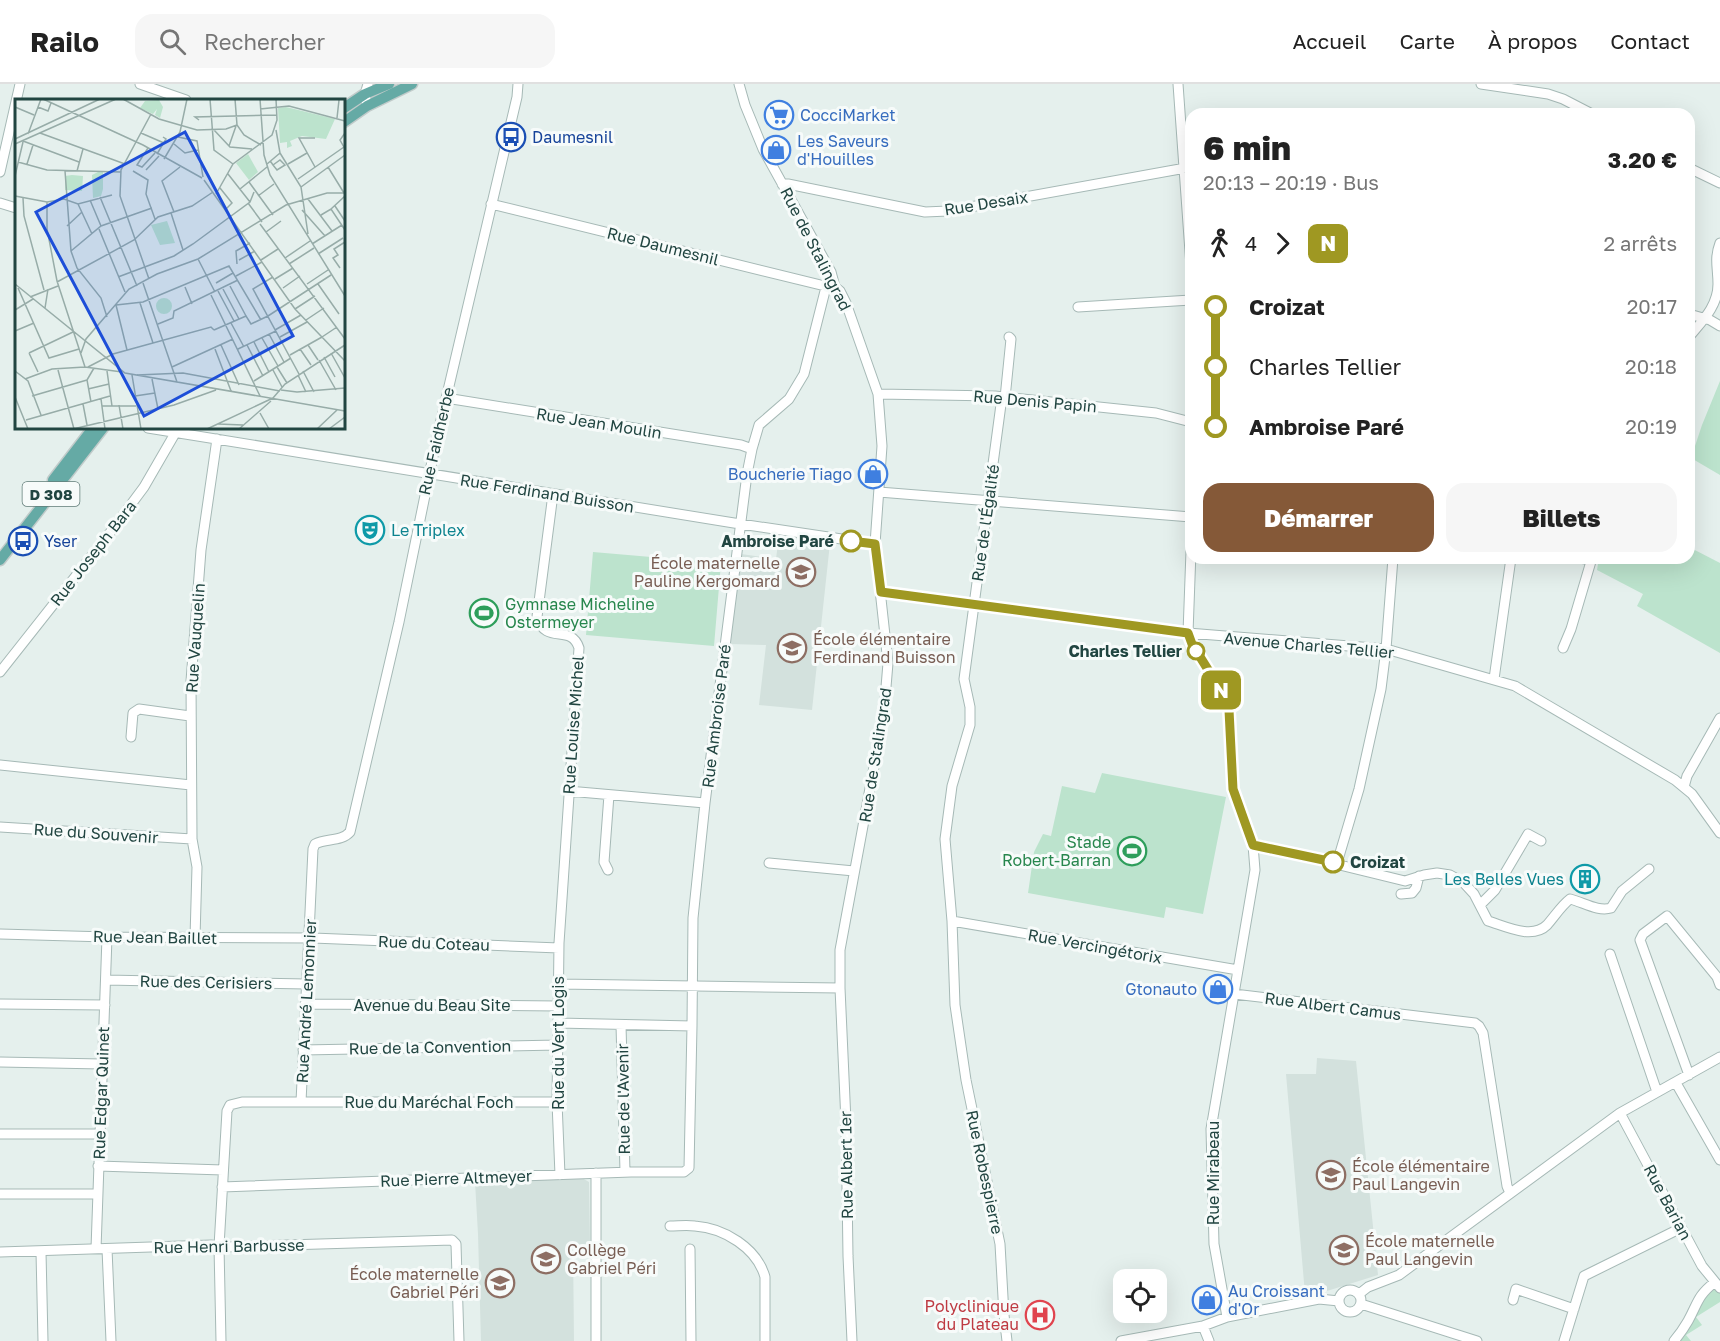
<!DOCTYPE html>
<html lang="fr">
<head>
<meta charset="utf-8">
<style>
  :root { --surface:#fff; --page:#f6f6f6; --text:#222; --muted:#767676; --line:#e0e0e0; --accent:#855938 }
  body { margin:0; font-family:"Golos Text",sans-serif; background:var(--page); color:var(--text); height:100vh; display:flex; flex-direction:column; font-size:22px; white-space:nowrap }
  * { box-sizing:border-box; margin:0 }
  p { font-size:20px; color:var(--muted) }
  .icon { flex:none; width:33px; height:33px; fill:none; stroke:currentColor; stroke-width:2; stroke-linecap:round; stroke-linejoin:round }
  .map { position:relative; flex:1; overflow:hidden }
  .drawer { position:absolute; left:1185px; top:24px; width:510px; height:456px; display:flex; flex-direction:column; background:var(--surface); border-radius:18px; box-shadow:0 6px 24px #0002 }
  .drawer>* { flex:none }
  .badge { padding:0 12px; border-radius:9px; font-size:21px; line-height:39px }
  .controls { position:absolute; left:1113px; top:1185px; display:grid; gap:12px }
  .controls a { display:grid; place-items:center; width:54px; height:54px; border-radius:12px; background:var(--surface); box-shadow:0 6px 24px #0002; font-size:30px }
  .map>.badge { position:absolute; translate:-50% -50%; box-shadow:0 0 0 3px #fff }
  .legs { display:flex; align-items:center; gap:9px; height:66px; padding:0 18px; font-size:20px }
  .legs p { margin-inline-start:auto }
  .head { display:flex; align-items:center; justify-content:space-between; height:102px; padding:0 18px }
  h1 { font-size:33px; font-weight:800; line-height:45px }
  .primary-button { display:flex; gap:12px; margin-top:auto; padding:12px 18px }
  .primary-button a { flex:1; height:69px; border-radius:18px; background:var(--accent); color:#fff; font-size:24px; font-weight:800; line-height:69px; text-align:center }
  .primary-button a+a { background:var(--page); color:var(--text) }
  ul { padding:0 18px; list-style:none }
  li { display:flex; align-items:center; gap:21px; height:60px; font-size:22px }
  li i { display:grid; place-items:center; width:9px; height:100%; margin:0 8px; background:currentColor }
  li i::after { content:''; width:15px; height:15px; margin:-8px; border:4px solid; border-radius:50%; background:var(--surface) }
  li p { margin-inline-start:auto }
  li:first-child i { background:linear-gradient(#0000 50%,currentColor 0) }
  li:last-child i { background:linear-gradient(currentColor 50%,#0000 0) }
  header { display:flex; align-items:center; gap:36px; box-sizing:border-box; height:84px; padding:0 30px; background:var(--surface); border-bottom:2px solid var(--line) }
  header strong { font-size:28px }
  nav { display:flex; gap:33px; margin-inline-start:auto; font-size:21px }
  .search { width:420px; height:54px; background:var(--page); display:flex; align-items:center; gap:15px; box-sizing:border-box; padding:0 21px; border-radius:18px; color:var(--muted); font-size:22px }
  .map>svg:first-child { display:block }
</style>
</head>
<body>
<header>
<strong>Railo</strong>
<div class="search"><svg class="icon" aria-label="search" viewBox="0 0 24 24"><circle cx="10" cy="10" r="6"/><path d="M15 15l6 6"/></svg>Rechercher</div>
<nav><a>Accueil</a><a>Carte</a><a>À propos</a><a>Contact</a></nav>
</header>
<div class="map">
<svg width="1720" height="1257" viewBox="0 0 1720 1257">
  <rect width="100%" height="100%" fill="#e5f0ed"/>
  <!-- built -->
  <path fill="#d3e1dd" d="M779,451L830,459L812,626L759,621L766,561L730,560L741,470L776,475Z
    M1317,974L1356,977L1378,1191L1327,1207L1305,1210L1286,990H1316Z
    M582,1094L589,1098L590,1160L573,1161L574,1257H481L478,1150L475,1098Z"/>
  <!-- green -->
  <path fill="#bce3cd" d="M1720,297V391L1691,374L1702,341Z
    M1689,463L1720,479V569L1637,522L1643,510L1597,486L1599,474H1689Z
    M593,468L721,479L714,562L586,551Z
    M1102,689L1226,713L1203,830L1166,823L1164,834L1028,809L1034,768L1043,750L1051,752L1062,702L1095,709Z
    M1715,1198L1720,1204V1218L1696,1233L1702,1241L1686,1251L1691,1257H1674Z"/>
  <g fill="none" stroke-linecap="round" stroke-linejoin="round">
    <!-- minor casing -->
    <g stroke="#a6b9b6" stroke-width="11">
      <path id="minor" d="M140,0L186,16
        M739,0L745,21L763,65L831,188L835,203L840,207L846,219L878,310L882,362L875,460L888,579L885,615L878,661L840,866V904L846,1038L848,1172L852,1257
        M1178,0L1191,182
        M1481,0L1548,10L1563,15L1592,30
        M367,22L365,10L368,0
        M1689,84L1720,99
        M0,88L20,0
        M782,100H788L925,128L948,127L1191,83
        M0,119L16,124
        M491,120L829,203
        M1078,223L1191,216
        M1689,230L1710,236L1720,242
        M1689,253C1702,237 1718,222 1718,200C1718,184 1714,175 1720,159
        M878,310L995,312L1156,329L1191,338
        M1002,313L964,595L970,623V641L952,702L945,755L952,837L955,921L966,996L1000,1160L1004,1231L1007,1257
        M446,314L741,361L752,365
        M1005,314L1011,255L1009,253
        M148,344L734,439L875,460
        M879,408L1191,433
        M553,410L537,533C546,562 571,539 579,564L559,859L557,1018L560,1091
        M1191,467L1188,549L1192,560L1222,608L1229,626L1233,705L1253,761L1255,786L1211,1045L1214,1160L1227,1233
        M1579,474L1592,476
        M881,508L1188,549L1386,565L1515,602L1675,696L1692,710L1720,749
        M1563,564L1571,545L1592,474
        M0,588L109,450L144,403L177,346
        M1494,595L1511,474
        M131,653L133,629L139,625L190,632
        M0,681L191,701
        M1684,703L1687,692L1720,634
        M568,707L705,719
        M0,743L192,755
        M1253,761H1258L1405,797L1424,791L1437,789L1450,791L1463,798L1474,810L1488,837C1505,842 1532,856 1547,841C1555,832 1561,822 1570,815C1583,818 1598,828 1611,824L1622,807L1649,785
        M769,779L854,787
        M1337,779L1359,705L1381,605L1386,565L1393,474
        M608,786L604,778L609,711
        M1401,810L1412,809L1416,804L1419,792
        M1480,821L1495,806L1528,750L1541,757
        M952,837L1238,886
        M0,850L107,853L313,854L559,864
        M195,854L197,783L192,755L191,597L201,466L217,355
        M1610,870L1657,1008
        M106,896L306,900
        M558,900L840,904
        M1234,910L1475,939L1479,942L1483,949L1507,1102L1510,1109
        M0,920L105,921
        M305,920L558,922
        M558,939L692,942
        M621,941L625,1088
        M303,966L558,961
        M0,978L102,980
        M1689,991L1640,856L1643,850L1667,832L1717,893L1720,901
        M1676,999L1720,1076
        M301,1018H557
        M1620,1029L1702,1182L1720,1204
        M0,1050H99
        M98,1082L223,1086
        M222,1103L631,1088H684L689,1084L692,942L693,834L705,719L747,390L752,365L759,341L789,315L804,290L826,203
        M0,1110H97
        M670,1142C678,1142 687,1141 695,1142C724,1144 757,1164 765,1193V1257
        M96,1165L107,853
        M107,1165L111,1257
        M690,1165L691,1257
        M0,1168L211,1161L225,1163L452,1156L456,1160L459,1257
        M41,1168L43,1257
        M1339 1217a11 11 0 1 1 22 0a11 11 0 1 1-22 0Z
        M1359,1210L1368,1203L1399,1191L1620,1029L1720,973
        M1513,1216L1516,1205L1574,1225
        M1361,1220L1477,1257
        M1203,1242L1209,1257
        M221,1257L219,1162L227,1027L230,1021L242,1018H301L313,765L315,760C326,754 341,758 350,748L399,538L437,353L517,13L518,0
        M596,1257V1089
        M1121,1257L1203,1242L1227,1233L1319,1215L1339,1217
        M1564,1257L1584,1192L1681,1144
        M1674,1257C1679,1251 1684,1244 1688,1237C1698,1219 1697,1212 1715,1198"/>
    </g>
    <!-- major casing -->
    <g stroke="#c1cbca" stroke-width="13">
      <path id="major" d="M344,24L365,10L389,0
        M344,38L367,22L412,0
        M53,396L93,344
        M0,476L103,344"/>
    </g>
    <!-- minor -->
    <use href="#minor" stroke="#fff" stroke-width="9"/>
    <!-- major -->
    <use href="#major" stroke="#65aaa5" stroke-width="10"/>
  </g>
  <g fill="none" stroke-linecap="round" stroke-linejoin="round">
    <!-- line-1 casing -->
    <g stroke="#fff" stroke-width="14">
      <path id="line-1" d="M851,457L875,460L881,508L1188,549L1192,560L1222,608L1229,626L1233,705L1253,761L1333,778"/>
    </g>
    <!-- line-1 -->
    <use href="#line-1" stroke="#9f9822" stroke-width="9"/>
  </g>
  <!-- icons -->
  <defs>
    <g id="supermarket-ring" transform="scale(1.5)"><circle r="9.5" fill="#f7fbfa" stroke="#3f7fe0" stroke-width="1.5"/><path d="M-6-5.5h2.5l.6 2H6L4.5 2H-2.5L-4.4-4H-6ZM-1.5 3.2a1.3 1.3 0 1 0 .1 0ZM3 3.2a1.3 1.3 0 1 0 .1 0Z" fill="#3f7fe0"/></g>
    <g id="bus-ring" transform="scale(1.5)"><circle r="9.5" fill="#f7fbfa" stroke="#1a4fb4" stroke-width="1.5"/><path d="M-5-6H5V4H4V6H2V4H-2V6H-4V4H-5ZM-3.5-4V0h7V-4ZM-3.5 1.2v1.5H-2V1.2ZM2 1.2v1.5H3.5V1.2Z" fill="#1a4fb4"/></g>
    <g id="shop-ring" transform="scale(1.5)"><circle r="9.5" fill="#f7fbfa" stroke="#3f7fe0" stroke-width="1.5"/><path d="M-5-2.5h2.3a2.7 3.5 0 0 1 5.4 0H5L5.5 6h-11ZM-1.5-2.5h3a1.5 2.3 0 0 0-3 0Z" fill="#3f7fe0"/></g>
    <g id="theatre-ring" transform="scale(1.5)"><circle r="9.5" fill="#f7fbfa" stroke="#0f9aa8" stroke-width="1.5"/><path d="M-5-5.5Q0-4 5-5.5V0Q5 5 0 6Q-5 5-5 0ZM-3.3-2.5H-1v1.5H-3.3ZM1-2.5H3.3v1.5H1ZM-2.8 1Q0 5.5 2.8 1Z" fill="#0f9aa8"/></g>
    <g id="school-ring" transform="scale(1.5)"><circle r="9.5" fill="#f7fbfa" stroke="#8d6e63" stroke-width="1.5"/><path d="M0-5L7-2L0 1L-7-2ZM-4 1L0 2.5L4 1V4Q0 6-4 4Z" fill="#8d6e63"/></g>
    <g id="stadium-ring" transform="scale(1.5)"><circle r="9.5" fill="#f7fbfa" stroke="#2e9e5b" stroke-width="1.5"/><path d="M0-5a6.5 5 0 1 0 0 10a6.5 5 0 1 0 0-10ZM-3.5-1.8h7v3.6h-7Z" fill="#2e9e5b"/></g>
    <g id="building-ring" transform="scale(1.5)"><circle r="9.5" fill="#f7fbfa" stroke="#0f9aa8" stroke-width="1.5"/><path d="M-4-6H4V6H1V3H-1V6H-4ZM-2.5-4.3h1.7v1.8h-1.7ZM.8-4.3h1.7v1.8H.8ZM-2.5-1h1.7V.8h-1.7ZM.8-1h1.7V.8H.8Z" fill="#0f9aa8"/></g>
    <g id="hospital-ring" transform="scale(1.5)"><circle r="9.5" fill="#f7fbfa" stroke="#e0444e" stroke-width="1.5"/><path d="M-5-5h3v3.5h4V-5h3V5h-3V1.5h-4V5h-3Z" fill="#e0444e"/></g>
  </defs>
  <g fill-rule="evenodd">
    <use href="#supermarket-ring" x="779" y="31"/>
    <use href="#bus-ring" x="511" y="53"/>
    <use href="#shop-ring" x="776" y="66"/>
    <use href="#shop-ring" x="873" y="390"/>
    <use href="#theatre-ring" x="370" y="446"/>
    <use href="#bus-ring" x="23" y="457"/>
    <use href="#school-ring" x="801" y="488"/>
    <use href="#stadium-ring" x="484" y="529"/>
    <use href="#school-ring" x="792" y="564"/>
    <use href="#stadium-ring" x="1132" y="767"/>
    <use href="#building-ring" x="1585" y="795"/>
    <use href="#shop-ring" x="1218" y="905"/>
    <use href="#school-ring" x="1331" y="1091"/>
    <use href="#school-ring" x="1344" y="1166"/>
    <use href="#school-ring" x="546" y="1175"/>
    <use href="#school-ring" x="500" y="1199"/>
    <use href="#shop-ring" x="1207" y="1216"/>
    <use href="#hospital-ring" x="1040" y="1231"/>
  </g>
  <!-- markers -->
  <g fill="#fff" stroke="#9f9822" stroke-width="3">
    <circle cx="851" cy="457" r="10"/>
    <circle cx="1196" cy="567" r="8"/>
    <circle cx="1333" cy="778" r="10"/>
  </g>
  <g text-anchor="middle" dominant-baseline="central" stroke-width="6" stroke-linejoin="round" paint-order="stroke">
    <!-- shield labels -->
    <rect fill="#f7fbfa" stroke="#617c78" stroke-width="1.5" x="22.5" y="398" width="57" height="24" rx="4.5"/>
    <g font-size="15" font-weight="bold" fill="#214541">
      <text x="51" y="410">D 308</text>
    </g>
    <!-- shop labels -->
    <g font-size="16" fill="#366cbe" stroke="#f7fbfa" text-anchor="start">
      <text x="800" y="31">CocciMarket</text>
      <text x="797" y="57">Les Saveurs<tspan x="797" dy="18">d'Houilles</tspan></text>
      <text x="852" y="390" text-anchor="end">Boucherie Tiago</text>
      <text x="1197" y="905" text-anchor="end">Gtonauto</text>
      <text x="1228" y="1207">Au Croissant<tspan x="1228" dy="18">d'Or</tspan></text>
    </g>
    <!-- transit labels -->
    <g font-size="16" fill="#164399" stroke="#f7fbfa" text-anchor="start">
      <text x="532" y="53">Daumesnil</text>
      <text x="44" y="457">Yser</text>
    </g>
    <!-- street labels -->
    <g font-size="16" fill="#214541" stroke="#f7fbfa">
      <text transform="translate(986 119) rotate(-9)">Rue Desaix</text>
      <text transform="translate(663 162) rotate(14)">Rue Daumesnil</text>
      <text transform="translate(816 165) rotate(63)">Rue de Stalingrad</text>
      <text transform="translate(1035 317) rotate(5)">Rue Denis Papin</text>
      <text transform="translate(599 339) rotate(9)">Rue Jean Moulin</text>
      <text transform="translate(436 357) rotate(-77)">Rue Faidherbe</text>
      <text transform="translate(547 409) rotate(9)">Rue Ferdinand Buisson</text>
      <text transform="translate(985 439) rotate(-82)">Rue de l'Égalité</text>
      <text transform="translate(93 469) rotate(-52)">Rue Joseph Bara</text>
      <text transform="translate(195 554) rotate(-86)">Rue Vauquelin</text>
      <text transform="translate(1309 561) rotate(5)">Avenue Charles Tellier</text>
      <text transform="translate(716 632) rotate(-83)">Rue Ambroise Paré</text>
      <text transform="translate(573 641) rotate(-86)">Rue Louise Michel</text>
      <text transform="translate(875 671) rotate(-81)">Rue de Stalingrad</text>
      <text transform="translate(96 749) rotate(4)">Rue du Souvenir</text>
      <text transform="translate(155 853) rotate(1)">Rue Jean Baillet</text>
      <text transform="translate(434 859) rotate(2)">Rue du Coteau</text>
      <text transform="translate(1095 862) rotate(10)">Rue Vercingétorix</text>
      <text transform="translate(206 898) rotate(1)">Rue des Cerisiers</text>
      <text transform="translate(306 917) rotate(-87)">Rue André Lemonnier</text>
      <text x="432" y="921">Avenue du Beau Site</text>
      <text transform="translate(1333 922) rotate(7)">Rue Albert Camus</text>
      <text transform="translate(558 959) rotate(-90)">Rue du Vert Logis</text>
      <text transform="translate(430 963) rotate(-1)">Rue de la Convention</text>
      <text transform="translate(101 1009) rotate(-88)">Rue Edgar Quinet</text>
      <text transform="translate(623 1015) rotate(-91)">Rue de l'Avenir</text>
      <text x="429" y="1018">Rue du Maréchal Foch</text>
      <text transform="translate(846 1081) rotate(-91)">Rue Albert 1er</text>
      <text transform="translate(985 1088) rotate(78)">Rue Robespierre</text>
      <text transform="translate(1213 1089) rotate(-90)">Rue Mirabeau</text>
      <text transform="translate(456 1094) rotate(-2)">Rue Pierre Altmeyer</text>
      <text transform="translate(1668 1118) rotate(62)">Rue Barian</text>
      <text transform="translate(229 1162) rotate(-1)">Rue Henri Barbusse</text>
    </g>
    <!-- culture labels -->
    <g font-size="16" fill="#0d838f" stroke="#f7fbfa" text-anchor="start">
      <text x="391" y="446">Le Triplex</text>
      <text x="1564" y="795" text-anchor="end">Les Belles Vues</text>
    </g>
    <!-- stop labels -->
    <g font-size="16" font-weight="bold" fill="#214541" stroke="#f7fbfa" text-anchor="end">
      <text x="834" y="457">Ambroise Paré</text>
      <text x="1182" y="567">Charles Tellier</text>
      <text x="1350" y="778" text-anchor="start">Croizat</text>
    </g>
    <!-- education labels -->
    <g font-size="16" fill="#785e54" stroke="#f7fbfa" text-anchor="start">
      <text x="780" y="479" text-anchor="end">École maternelle<tspan x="780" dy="18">Pauline Kergomard</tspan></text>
      <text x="813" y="555">École élémentaire<tspan x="813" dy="18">Ferdinand Buisson</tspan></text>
      <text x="1352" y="1082">École élémentaire<tspan x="1352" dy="18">Paul Langevin</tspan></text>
      <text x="1365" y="1157">École maternelle<tspan x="1365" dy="18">Paul Langevin</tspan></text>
      <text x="567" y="1166">Collège<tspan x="567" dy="18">Gabriel Péri</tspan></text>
      <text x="479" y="1190" text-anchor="end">École maternelle<tspan x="479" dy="18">Gabriel Péri</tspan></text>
    </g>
    <!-- leisure labels -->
    <g font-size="16" fill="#27864d" stroke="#f7fbfa" text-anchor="start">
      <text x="505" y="520">Gymnase Micheline<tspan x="505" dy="18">Ostermeyer</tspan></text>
      <text x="1111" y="758" text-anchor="end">Stade<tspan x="1111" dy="18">Robert-Barran</tspan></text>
    </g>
    <!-- health labels -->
    <g font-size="16" fill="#be3a42" stroke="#f7fbfa" text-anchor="end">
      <text x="1019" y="1222">Polyclinique<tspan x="1019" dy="18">du Plateau</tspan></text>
    </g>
  </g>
  <!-- overview -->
  <g transform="translate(15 15)">
    <rect width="330" height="330" fill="#e5f0ed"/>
    <path d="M144,1L148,8L145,19L140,16L142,10L138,15L125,9L130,2ZM271,8L320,20L311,40L287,37L275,42L277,47L272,49V43L265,44L263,9ZM233,55L243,73L234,81L221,64ZM83,73H88V90L86,97L78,99L77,76ZM57,76L68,77L67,92L50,91V77ZM152,122L160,144L145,146L136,126ZM141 207a8 8 0 1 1 16 0a8 8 0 1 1-16 0Z" fill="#bce3cd"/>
    <path fill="none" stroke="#97aca8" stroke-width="1.5" d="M28,0L128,46L187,79M108,0L144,20L182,31L211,30L222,26M173,0H203M195,0L199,51L218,65M220,0L222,26L229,36L246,46M245,0L249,56L255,76L330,197M0,8L19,16M23,8L33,12L36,4M245,10L274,7L330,22M322,19L324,1M184,21L180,18L262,16M199,31L215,48L237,50M25,34L110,65M126,34L149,44M330,34L325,41L330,50M13,35L26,0M163,38L182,42L188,78M0,40L85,0M8,42L64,63M0,45L101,0M159,45L170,54L183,51M214,47L221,27M133,49L122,66L127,68L140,54M265,54L286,88L293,135M142,55L151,40L148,38M149,60L165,33L172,0M3,63L32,71L106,73M255,63H256L258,66L262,71L270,66L265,61L258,66M12,65L18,46M252,65L265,54L261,31M273,65L292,54M300,68L284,39H300M313,68L329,94M131,71L144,57M50,72L56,152L62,169L86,199L92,218M62,72L68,50M118,72L133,81L131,95L140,120M213,75L235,103M0,77L8,43M283,80L329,48M189,81L280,210L330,262M234,83L258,116M286,88L330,56M205,89L217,104L211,110M225,90L252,68M201,95L218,65L257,36L262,21L261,0M0,97L32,103L49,100L63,105L97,96M243,97L259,85M85,98L122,187M8,99L9,117L29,191M293,100L317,132M75,101L86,127M32,103V130L42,182L70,268M233,104L247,123M63,105L77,135M320,107L330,122M316,110L330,97M287,111L310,137M159,113L147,82L165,68M156,114L168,151M306,116L316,110L330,131M245,125L330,240M52,127L67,113M84,130L110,193M251,133L266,122M297,145L327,126M56,152L86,127L137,109M303,155L328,139M270,159L295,142M183,160L200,193M224,161L240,152M246,161L263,150M222,165L221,152L235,144M274,165L299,149M325,169L318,159L323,156L319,150L330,143M221,177L247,163M103,178L159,157L178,145L235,103L239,93M258,178L238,190L284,275M134,180L105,97L106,71L136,15M260,180L278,169M42,183L119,141L143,118L177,107L198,93M128,184L162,283M201,184L218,174M0,185L110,274L330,312M292,185L313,171M303,185L324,215M215,187L231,217M170,188L177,205M3,189L34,259L64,250M268,189L285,177M208,190L224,220M203,192L219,222M196,196L245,297M15,198L43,187M125,204L138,244M101,206L128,203L214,167L246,221M101,206L112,251M30,209L33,190M280,210L300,197M0,211L18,200M291,221L309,209M216,224L229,248M143,225L158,219L159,212L223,181M199,231L231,217L236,225L253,217L316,176M260,231L286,216M0,232L19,224M254,235L269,263M265,238L292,223M307,238L322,228M247,239L263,267M239,243L254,273M206,246L224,286M232,246L248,277M293,246L303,261M200,250L216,292M223,250L261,232M285,250L296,266M14,254L58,233M14,254L23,273M66,254L71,240L114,190L142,175L183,160L271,106L312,94H330M316,254L330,279M275,256L307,238M309,258L320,278M304,261L321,291M73,268L98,255L196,228L199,231M157,268L218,240M262,268L272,284M43,271L59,330M258,271L267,288M0,272L13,282L26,316M92,272L97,307M288,272L299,293M117,276L126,330M122,276L168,274L265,292M283,276L291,293M10,280L37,270L70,268L107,273M137,280L143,310M239,282L276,259M73,290L94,285M266,291L282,293L330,289M17,297L72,281M120,297L140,294M0,298L13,330M258,299L270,285L330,246M86,300L90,330M76,303L72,281L79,269M68,305L72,326M104,306L108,330M87,307H121M245,314L254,330M11,321L95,297M203,325L228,326M58,330L159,306L201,291M192,330L258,299M224,330L256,302M302,330L322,311M314,330L330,318"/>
    <path fill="#1d4ed8" fill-opacity="0.15" stroke="#1d4ed8" stroke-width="3" d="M170,33L278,237L129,317L21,113Z"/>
    <rect width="330" height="330" fill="none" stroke="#214541" stroke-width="3"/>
  </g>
</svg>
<div class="controls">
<a><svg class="icon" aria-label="locate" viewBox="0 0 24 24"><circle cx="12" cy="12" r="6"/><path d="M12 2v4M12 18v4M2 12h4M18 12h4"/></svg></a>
</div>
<b class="badge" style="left:1221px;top:606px;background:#9f9822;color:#fff">N</b>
<section class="drawer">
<div class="head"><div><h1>6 min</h1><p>20:13 – 20:19 · Bus</p></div><b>3.20 €</b></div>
<div class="legs"><svg class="icon" aria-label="walk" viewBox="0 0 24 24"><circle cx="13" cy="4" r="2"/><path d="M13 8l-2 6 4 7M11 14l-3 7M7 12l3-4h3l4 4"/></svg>4<svg class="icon" aria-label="forward" viewBox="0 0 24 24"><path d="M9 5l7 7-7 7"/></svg><b class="badge" style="background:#9f9822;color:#fff">N</b><p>2 arrêts</p></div>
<ul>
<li><i style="color:#9f9822"></i><b>Croizat</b><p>20:17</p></li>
<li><i style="color:#9f9822"></i><span>Charles Tellier</span><p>20:18</p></li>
<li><i style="color:#9f9822"></i><b>Ambroise Paré</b><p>20:19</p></li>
</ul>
<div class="primary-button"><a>Démarrer</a><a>Billets</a></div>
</section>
</div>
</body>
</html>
